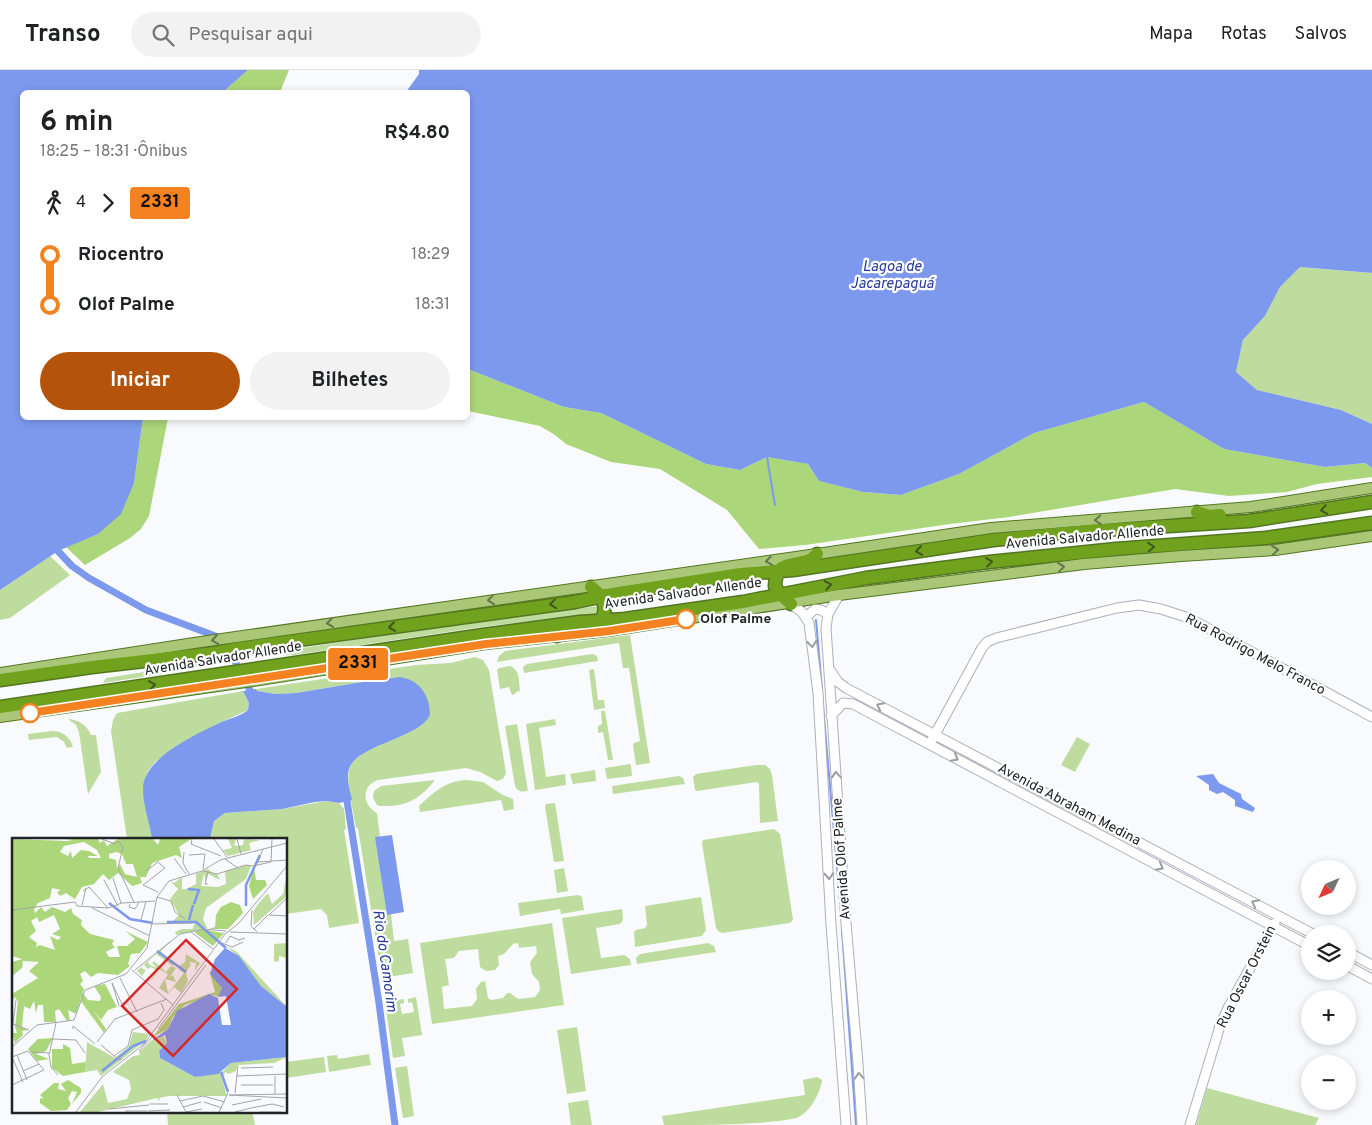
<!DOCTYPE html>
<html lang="pt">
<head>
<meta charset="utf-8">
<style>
  :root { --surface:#fff; --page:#f2f2f2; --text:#202124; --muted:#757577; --line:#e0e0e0; --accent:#b45309 }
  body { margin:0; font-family:Overpass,sans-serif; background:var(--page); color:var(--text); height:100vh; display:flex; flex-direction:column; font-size:19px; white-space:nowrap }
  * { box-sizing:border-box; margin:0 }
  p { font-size:16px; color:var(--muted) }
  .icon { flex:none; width:28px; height:28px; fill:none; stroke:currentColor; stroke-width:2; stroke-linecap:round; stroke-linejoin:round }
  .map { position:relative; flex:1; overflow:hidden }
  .side { position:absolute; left:20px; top:20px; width:450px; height:330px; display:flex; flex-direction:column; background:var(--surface); border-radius:8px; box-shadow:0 2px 8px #0003 }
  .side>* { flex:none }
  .badge { padding:0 10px; border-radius:4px; font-size:18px; line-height:32px }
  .needle { width:32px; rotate:226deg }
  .tools { position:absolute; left:1301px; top:790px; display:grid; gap:10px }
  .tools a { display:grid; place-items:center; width:55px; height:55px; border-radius:50%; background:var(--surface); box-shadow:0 2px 8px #0003; font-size:25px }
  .map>.badge { position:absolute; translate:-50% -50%; box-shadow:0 0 0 2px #fff }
  .legs { display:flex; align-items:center; gap:8px; height:55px; padding:0 20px; font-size:16px }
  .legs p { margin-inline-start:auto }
  .head { display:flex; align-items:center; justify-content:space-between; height:85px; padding:0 20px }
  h1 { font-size:28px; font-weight:700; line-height:38px }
  .cta { display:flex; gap:10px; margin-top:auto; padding:10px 20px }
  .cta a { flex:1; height:58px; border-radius:30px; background:var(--accent); color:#fff; font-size:20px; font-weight:700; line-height:58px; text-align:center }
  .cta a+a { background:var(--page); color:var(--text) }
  ul { padding:0 20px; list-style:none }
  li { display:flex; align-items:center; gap:18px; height:50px; font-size:19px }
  li i { display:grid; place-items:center; width:8px; height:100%; margin:0 6px; background:currentColor }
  li i::after { content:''; width:12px; height:12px; margin:-6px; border:4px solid; border-radius:50%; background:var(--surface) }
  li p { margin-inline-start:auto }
  li:first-child i { background:linear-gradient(#0000 50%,currentColor 0) }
  li:last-child i { background:linear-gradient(currentColor 50%,#0000 0) }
  header { display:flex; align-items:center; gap:30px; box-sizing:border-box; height:70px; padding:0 25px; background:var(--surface); border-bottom:1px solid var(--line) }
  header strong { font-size:24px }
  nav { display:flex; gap:28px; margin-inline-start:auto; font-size:18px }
  .search { width:350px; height:45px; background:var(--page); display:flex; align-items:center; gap:12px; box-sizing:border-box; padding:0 18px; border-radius:28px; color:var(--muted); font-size:19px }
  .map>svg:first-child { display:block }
</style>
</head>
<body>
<header>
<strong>Transo</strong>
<div class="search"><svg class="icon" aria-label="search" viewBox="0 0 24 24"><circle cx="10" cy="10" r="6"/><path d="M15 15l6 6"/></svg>Pesquisar aqui</div>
<nav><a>Mapa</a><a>Rotas</a><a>Salvos</a></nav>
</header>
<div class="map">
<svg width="1372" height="1055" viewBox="0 0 1372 1055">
  <rect width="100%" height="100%" fill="#f8fafe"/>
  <!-- green -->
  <path fill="#bedc9d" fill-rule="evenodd" d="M1300,197L1372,203V354L1341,340L1257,320L1236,302L1243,270L1265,246L1280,217Z
    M50,486L70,505L10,548L0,550V520Z
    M578,523L589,524L246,572L409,546Z
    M599,536L598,544L488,556L294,585L249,586L487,550Z
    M630,565L650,693L636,695L633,675L634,673L640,671L629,598H623L619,573L497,592L499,586L505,581Z
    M592,584L597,586L598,591L524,603L523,597L527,594Z
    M475,587L483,590L489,600L506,703L503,709L497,711L480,702L466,698L378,710C361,716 362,735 377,743L380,767H376L387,845L391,844L394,871L408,869L413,903L382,908L358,758H356C354,743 346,714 349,700C355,674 418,670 430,645L399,607L356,613L296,623L276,624L256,621V619L416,595L450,593Z
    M225,589V590L175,602L103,613L106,608Z
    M510,596C520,599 519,612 520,621L516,622L515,624L512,625L509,617L500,619L497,600L499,598Z
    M594,599L598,630H604L605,638L594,640L589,600Z
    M243,621L249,633L248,640L217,654L156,691L148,701L145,709L143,720L152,769H127L111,661L113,650L117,643Z
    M601,641H605L613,690H608L603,662L598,663V656L602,654Z
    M68,649C79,650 87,655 91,665H96L101,702L88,724L79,662L76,655Z
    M555,649L556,655L539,658L546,707L565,704L566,715L535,720L526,654Z
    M517,654L528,721C522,722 518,722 515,716L505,656Z
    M52,661C63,661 70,667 73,677L67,678L64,672L57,667L29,670L28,664Z
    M1077,667L1090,674L1075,702L1061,695Z
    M630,694L631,696L632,706L607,709L605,698Z
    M756,695H765L770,699L772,705L778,751L760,753L759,714L757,712L697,721L695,720L693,707L696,704Z
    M595,700L596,711L573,714L570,704Z
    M679,706L683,708L685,714L613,724L612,716Z
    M435,710C419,730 406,737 380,736L377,735L373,728L374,721L381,716Z
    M467,710L483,712L503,725L513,729L514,739L504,741L501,730L420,742L419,736C434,722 445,711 467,710Z
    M326,731L339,733L344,739L346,759L344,760L359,853L329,858L327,845L321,839L286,844V769H210L214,751L225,743L282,739Z
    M555,733L564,791L554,792L545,737L546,734Z
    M774,759L780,764L793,850L790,853L722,863L718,861L716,858L702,774L703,770Z
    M564,798L568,821L557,823L554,800Z
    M578,825L582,827L584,840L561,844L560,839L520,846L518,833Z
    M701,827L706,860L702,866L635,877L634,862L636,860L645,858L647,855L645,836Z
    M622,839L623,850L620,854L596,858L601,888L624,885L630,889L631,895L571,904L562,848Z
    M552,853L564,935L432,954L420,873ZM518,873L519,878L536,876L537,883L530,892L532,904L539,912L540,920L535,927L518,929L510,923H507L503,928L491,930L488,928L485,911L481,912L476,919L477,929L472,936L444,939L442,917L449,915L445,889L454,888L459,881L478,879L480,897L486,901L495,900L499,895L498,886L504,884L513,874Z
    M708,873L714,876L716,882L637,894L636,888L640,884Z
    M416,927L422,965L402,968L405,986L393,988L385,932L404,929V933L400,934L402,944L414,942L412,932L408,933V929Z
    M577,957L586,1021L567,1024L557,960Z
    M369,984L371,995L329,1002L327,986L337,985L338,989Z
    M324,987L326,1002L286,1008V992Z
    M407,996L414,1046L403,1048L395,998Z
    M817,1007L822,1010V1012C818,1026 812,1039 799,1047C778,1055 692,1055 664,1055L662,1046L805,1025L803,1010Z
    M1207,1018L1319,1048L1315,1055H1196Z
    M588,1030L592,1055H571L568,1033Z
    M167,1041H252L255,1055H168Z"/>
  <!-- forest -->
  <path fill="#acd67a" d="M248,0H289L280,22H223Z
    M468,299L564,337L601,343L706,394L740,400L767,387L808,394L819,411L863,422L901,425L959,404L1034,363L1144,332L1224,379L1325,397L1365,393L1372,398V407L1317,414L1287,422L1229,426L1175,419L1009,447L950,454L805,475L759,479L727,440L660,399L611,392L566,374L555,365L540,356L468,341Z
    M143,348H168L149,446L141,459L130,468L85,495L66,477L98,464L134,413Z"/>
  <!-- water -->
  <path fill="#7d99ee" d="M0,0H248L223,22H22V348H143L134,413L121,444L98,464L58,481L0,520Z
    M419,0H1372V203L1300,197L1280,217L1265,246L1243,270L1236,302L1257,320L1341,340L1372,354V398L1365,393L1325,397L1224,379L1144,332L1034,363L959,404L901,425L863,422L819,411L808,394L767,387L740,400L706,394L601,343L564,337L468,299V22H406L419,4Z
    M399,607C419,609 430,625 430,645C419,669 357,674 349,699C346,708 350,721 352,730L339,733L326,731L315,732L282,739L225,743L214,751L210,769H152C150,754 143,735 143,720C142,689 193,666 217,654C227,649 239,647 248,640L249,633L243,621L256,619L257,621L276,624L296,623L356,613Z
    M1213,704L1219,713L1241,724L1242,729L1255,738L1253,742L1235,736V730L1223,722L1217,724L1209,720V715L1196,706Z
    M392,765L404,842L387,845L375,767Z"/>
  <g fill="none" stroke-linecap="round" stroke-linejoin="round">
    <!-- stream -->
    <path stroke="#7d99ee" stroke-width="2" d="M767,387L775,435
      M816,550L822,620
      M822,625L841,842
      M842,860L856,1055"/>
    <!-- canal -->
    <path stroke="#7d99ee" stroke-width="7" d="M58,481L72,496L89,508L146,540L218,567L228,578L250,620
      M347,731L379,933L395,1055"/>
    <!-- minor casing -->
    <g stroke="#acb0b9" stroke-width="11">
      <path id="minor" d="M839,525L828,544L826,558L846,853L858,993L862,1055
        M791,534L802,542L809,553L818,623L831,854L846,1055
        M806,547L815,539L821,540L828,544
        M830,600L838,612L846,618L1313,864
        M831,646L843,633L853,634L1310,876
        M932,670L982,578L987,572L996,568L1117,538L1139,535L1161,539L1189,548L1372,647
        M1348,882L1372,895
        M1348,896L1372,909
        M1190,1055L1220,956L1228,938L1275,853"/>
    </g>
    <!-- major casing -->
    <g stroke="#547620" stroke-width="12">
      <path id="major" d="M0,603L194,573L817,484L991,458L1251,437L1372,418
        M0,647L253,611L486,574L609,561L839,525L1084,494L1181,486L1275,480L1372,466"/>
    </g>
    <!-- highway casing -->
    <g stroke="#547620" stroke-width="15">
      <path id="highway" d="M1197,442L1209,446L1220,445
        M591,517C605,527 610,542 597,555
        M791,534L778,522L775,516C776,491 790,496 807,491C811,490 814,487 817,484
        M557,566L566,562L578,559
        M0,610L92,597L214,583L241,578L575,532L619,523L741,504L793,500L993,470L1088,461L1249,451L1372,432
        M0,637L483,565L580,552L625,549L743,532L866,508L989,492L1116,479L1266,468L1372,453"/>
    </g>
    <!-- minor -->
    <use href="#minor" stroke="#fff" stroke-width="9"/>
    <!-- major -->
    <use href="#major" stroke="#a9c777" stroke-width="10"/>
    <!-- highway -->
    <use href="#highway" stroke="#70a21d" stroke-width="12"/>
  </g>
  <!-- one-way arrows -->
  <defs><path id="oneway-chevron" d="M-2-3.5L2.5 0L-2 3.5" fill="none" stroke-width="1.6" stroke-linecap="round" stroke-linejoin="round" transform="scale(1.25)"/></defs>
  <g stroke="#415622">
    <use href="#oneway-chevron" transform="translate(1324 440) rotate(171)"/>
    <use href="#oneway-chevron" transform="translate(1151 477) rotate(-4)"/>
    <use href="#oneway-chevron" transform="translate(919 481) rotate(172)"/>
    <use href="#oneway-chevron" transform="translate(989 492) rotate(-7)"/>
    <use href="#oneway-chevron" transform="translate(828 515) rotate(-10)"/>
    <use href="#oneway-chevron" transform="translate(553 534) rotate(173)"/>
    <use href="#oneway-chevron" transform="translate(392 557) rotate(172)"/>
    <use href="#oneway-chevron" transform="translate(152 615) rotate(-9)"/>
  </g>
  <g stroke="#65754e">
    <use href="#oneway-chevron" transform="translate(1098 450) rotate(176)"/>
    <use href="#oneway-chevron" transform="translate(1275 480) rotate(-6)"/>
    <use href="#oneway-chevron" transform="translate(769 491) rotate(172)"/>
    <use href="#oneway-chevron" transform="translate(1061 497) rotate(-7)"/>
    <use href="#oneway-chevron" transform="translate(491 530) rotate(173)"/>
    <use href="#oneway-chevron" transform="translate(330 553) rotate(172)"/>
    <use href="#oneway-chevron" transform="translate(215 570) rotate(172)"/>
  </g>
  <g stroke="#9b9c9d">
    <use href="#oneway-chevron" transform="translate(812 574) rotate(83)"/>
    <use href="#oneway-chevron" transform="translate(880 636) rotate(-153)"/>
    <use href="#oneway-chevron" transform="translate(955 688) rotate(28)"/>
    <use href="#oneway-chevron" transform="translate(836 705) rotate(-94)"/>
    <use href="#oneway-chevron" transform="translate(1160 797) rotate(28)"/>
    <use href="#oneway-chevron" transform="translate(829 806) rotate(87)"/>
    <use href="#oneway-chevron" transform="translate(1255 833) rotate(-152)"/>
    <use href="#oneway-chevron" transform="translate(859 1006) rotate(-94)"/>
  </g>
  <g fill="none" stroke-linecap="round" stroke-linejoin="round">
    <!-- line-1 casing -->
    <g stroke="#fff" stroke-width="11">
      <path id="line-1" d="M30,643L486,574L609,561L686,549"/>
    </g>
    <!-- line-1 -->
    <use href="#line-1" stroke="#f58220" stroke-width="8"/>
  </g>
  <!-- markers -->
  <g fill="#fff" stroke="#f58220" stroke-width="2.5">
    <circle cx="686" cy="549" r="9"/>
    <circle cx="30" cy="643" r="9"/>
  </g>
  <g text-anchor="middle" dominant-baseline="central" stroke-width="4.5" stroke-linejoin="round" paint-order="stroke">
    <!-- street labels -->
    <g font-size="14" fill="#212326" stroke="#fff">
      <text transform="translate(1085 468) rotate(-5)">Avenida Salvador Allende</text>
      <text transform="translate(683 524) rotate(-8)">Avenida Salvador Allende</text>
      <text transform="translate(1255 585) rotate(28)">Rua Rodrigo Melo Franco</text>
      <text transform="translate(223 589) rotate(-9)">Avenida Salvador Allende</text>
      <text transform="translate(1069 735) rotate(28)">Avenida Abraham Medina</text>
      <text transform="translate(842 789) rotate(-94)">Avenida Olof Palme</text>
      <text transform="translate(1247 907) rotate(-63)">Rua Oscar Orstein</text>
    </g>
    <!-- stop labels -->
    <g font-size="14" font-weight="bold" fill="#212326" stroke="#fff" text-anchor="start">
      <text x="700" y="549">Olof Palme</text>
    </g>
    <!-- water labels -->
    <g font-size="15" font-style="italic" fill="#253999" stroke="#fff">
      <text x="892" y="197">Lagoa de<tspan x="892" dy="17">Jacarepaguá</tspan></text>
      <text transform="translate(384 891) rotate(82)">Rio do Camorim</text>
    </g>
  </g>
  <!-- overview -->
  <g transform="translate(12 768)">
    <rect width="275" height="275" fill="#f8fafe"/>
    <path d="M216,1H224L222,7L226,8L231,7L232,1L248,2L237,5L239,12L216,18L211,12L220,10ZM234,27L239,28L234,41L194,70L191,81L195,90L164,97L163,94L170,91H180L183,86L177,83L142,85L161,83L167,77L160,64L161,70L159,64L152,62L160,64L158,61L166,51L158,43L162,45L170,39V51H174L184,46V36L196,31L201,35H197L205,36L208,42L196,36L194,44L192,36L189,48L206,49L214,46L213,33ZM274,41V57L273,60L242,87L241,74L246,66L256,55L260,66L271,56ZM157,104L161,107L157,105L149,113L152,118L146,115L162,126L161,128L144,116L136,124L138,127L145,130L140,125L142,123L154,134L159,128L172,133L167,128L173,124L174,116L188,125L183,133L184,125L177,124L179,127L174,134L176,143L169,155L162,149L156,156L147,150L156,136L147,131L138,144L144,132L139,129L136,131L132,127L129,130L134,132L130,138L125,133L126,132ZM164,130L172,135L156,155L153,141L164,144L161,137L158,139ZM275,105V120L267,118V123L262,124V106ZM214,108L225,114L275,169L249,148L227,119ZM121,194L137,196L134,202L89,238L85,232L73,234L75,204L103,220L117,208ZM151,197L155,205L147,213L148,220L183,239L208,234L215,258H157L147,260L148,263L145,260L86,274H68L91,246L96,265L115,261L119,251L117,242L101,234L121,218L128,217L127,214L139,203ZM275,219L262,225L226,227L224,233L217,236L213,234L212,238L210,234L219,225Z" fill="#bedc9d" fill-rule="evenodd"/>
    <path d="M0,1L55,3L61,2L53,1H86L88,5L92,2L95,8L106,1H141L146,7L148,1H179L167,9L170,20L164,17L140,25L134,39H128L130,45L120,48L106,35L97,42L91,36L82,46L70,49L63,61L54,55L48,58L45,54L49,52L40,50L38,60L26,65L22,71L23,75L29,69L33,74L40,69L53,74L59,70L61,76L70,82L69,87L78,96L102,102L100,106L103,109L94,114L97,119H108L105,108H115L123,101L113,93L136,104L128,115L119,116L116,126L118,128L106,137L86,135L79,139L73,133L68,136L71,143L68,146L72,151L64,176L56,172L58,182L55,183L47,171L43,173L44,184H32L31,167H26L24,175L22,163L18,171L12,168L10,189L16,192L10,193L11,197L3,205L0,195H5L3,189L6,163L2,159L0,165V156L26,140L17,133L27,124L11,123L10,130L0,138V124L10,121L0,118ZM72,4L85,12L89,20H78L75,18H86L77,13L69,12L60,20L59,13L56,18L48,14L52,8ZM104,14L110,16L114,26H121L125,39L113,36L108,26L105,31L104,22L97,20V16ZM42,77L48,91L40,96L49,99L46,102L38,98L43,112L28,107L24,109L25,105L17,99L24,93L19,83L25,79L27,84ZM242,29L244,42H253L255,47L241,61L237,48ZM219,64L228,67L231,75L216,91H197L203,89L204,77L209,69ZM191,91L210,95L213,94L201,108L182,94ZM197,132L210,150L207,159L201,157L173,167L161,179L156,191L141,199L167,166L203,154ZM93,146L105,169L96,172L89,182L81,172L94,191L92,195L68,162L71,155L76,162L88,163L89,159L82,148ZM41,200L34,213L24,216L37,221L25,223L16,211L26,201ZM51,206L58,210L60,226L74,224L73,234L51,238L40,230V211H51ZM56,242L69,250V255L60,266L65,254L60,253L56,260L59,266L55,272L39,273L28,265V260L32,261L28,257L42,245H47L46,251L54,253L49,246Z" fill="#acd67a" fill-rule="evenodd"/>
    <path d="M213,110L227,118L249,148L275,169V219L219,225L206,236L183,239L148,220L147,213L155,205L153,197L139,203L156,191L165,173L197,156L206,160L210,187H219L214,158L206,159L210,150L198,136L203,121Z" fill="#7d99ee"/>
    <path fill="none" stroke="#7d99ee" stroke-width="2.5" d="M176,51L187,52L182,66M97,65L118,81L141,85M234,68V47L248,17M177,82L181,67M155,84H184L214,110M145,113L174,134M90,233L121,208L134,203M209,234L216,254"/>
    <path fill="none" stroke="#a2a4a8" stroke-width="1" d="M90,1L103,6L106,3L111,9L106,30L122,64M180,1L179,6L209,18M202,1L215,19M225,1L229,16M251,11L246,24L275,22M172,14L171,25L177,36M177,17L193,16L191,31M162,20L174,36M213,21L226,30M241,28L259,24L260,1M191,33L205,36L234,27L241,28M196,34L193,46H196M101,40L109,65M92,42L106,68M131,47L153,30L146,24L134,33M131,47L146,54M71,53L77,49L96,70M145,59L159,63L163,74L173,81M118,66L117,69L123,71L127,64M70,67L74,50M80,70L138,98M0,72L63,64L65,68L96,70L110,65L143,63M240,72L239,88L245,94M257,77L275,60M257,77L275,78M129,82L134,63M141,86L180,85M242,91L256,77M179,94L201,111M218,94L275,96M210,105L220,109L231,104M214,105L218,98L227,102L233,100M120,132L161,167M123,132L168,96L192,91L214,93M108,140L125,174M4,162L1,186L17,192M107,168L100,145L110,166M44,185L37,217L39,229L46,237M61,191V188L83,206M146,191L194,127M41,201L64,202L73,215M85,204L103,181L155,161M89,207L107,222L110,221M0,209L25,187L62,182L73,152L114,136L135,110L145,59L157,43L190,33L208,22L275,5M127,213L142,197M19,214L37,215M5,217L15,242M102,218L116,208L120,192L146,181L152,172L149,165M0,219L16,213L32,232L0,247M0,219L11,244M229,230L261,229M11,233L27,226M224,238L275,236M263,238V256M229,247H261M223,255L226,228M275,256L217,257L275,260M165,257L174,274M168,263L191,258L213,264M192,264L210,270M138,266H156M220,267L249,261M171,269L189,264M239,270L260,266L272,269M97,271L137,267M113,273H135M136,273L158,272M64,274L90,239L132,206L213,96L226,86L275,28M174,274L190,271M207,274L216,255M223,274L239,270M248,274H269"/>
    <path fill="#d62828" fill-opacity="0.15" stroke="#d62828" stroke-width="2.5" d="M174,102L225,151L161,218L110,168Z"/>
    <rect width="275" height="275" fill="none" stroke="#212326" stroke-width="2.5"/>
  </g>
</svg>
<div class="tools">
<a><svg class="needle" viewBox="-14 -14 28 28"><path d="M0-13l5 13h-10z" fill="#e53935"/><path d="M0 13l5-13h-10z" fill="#757577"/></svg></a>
<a><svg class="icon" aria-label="layers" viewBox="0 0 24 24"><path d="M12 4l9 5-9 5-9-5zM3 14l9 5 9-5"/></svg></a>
<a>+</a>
<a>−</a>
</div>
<b class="badge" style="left:358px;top:594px;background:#f58220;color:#111">2331</b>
<section class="side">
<div class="head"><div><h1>6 min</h1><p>18:25 – 18:31 · Ônibus</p></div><b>R$4.80</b></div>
<div class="legs"><svg class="icon" aria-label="walk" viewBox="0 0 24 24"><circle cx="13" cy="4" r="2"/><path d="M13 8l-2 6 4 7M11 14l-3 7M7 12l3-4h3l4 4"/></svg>4<svg class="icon" aria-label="forward" viewBox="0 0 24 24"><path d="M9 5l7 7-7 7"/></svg><b class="badge" style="background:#f58220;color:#111">2331</b></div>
<ul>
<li><i style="color:#f58220"></i><b>Riocentro</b><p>18:29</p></li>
<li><i style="color:#f58220"></i><b>Olof Palme</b><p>18:31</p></li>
</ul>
<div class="cta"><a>Iniciar</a><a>Bilhetes</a></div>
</section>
</div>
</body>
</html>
